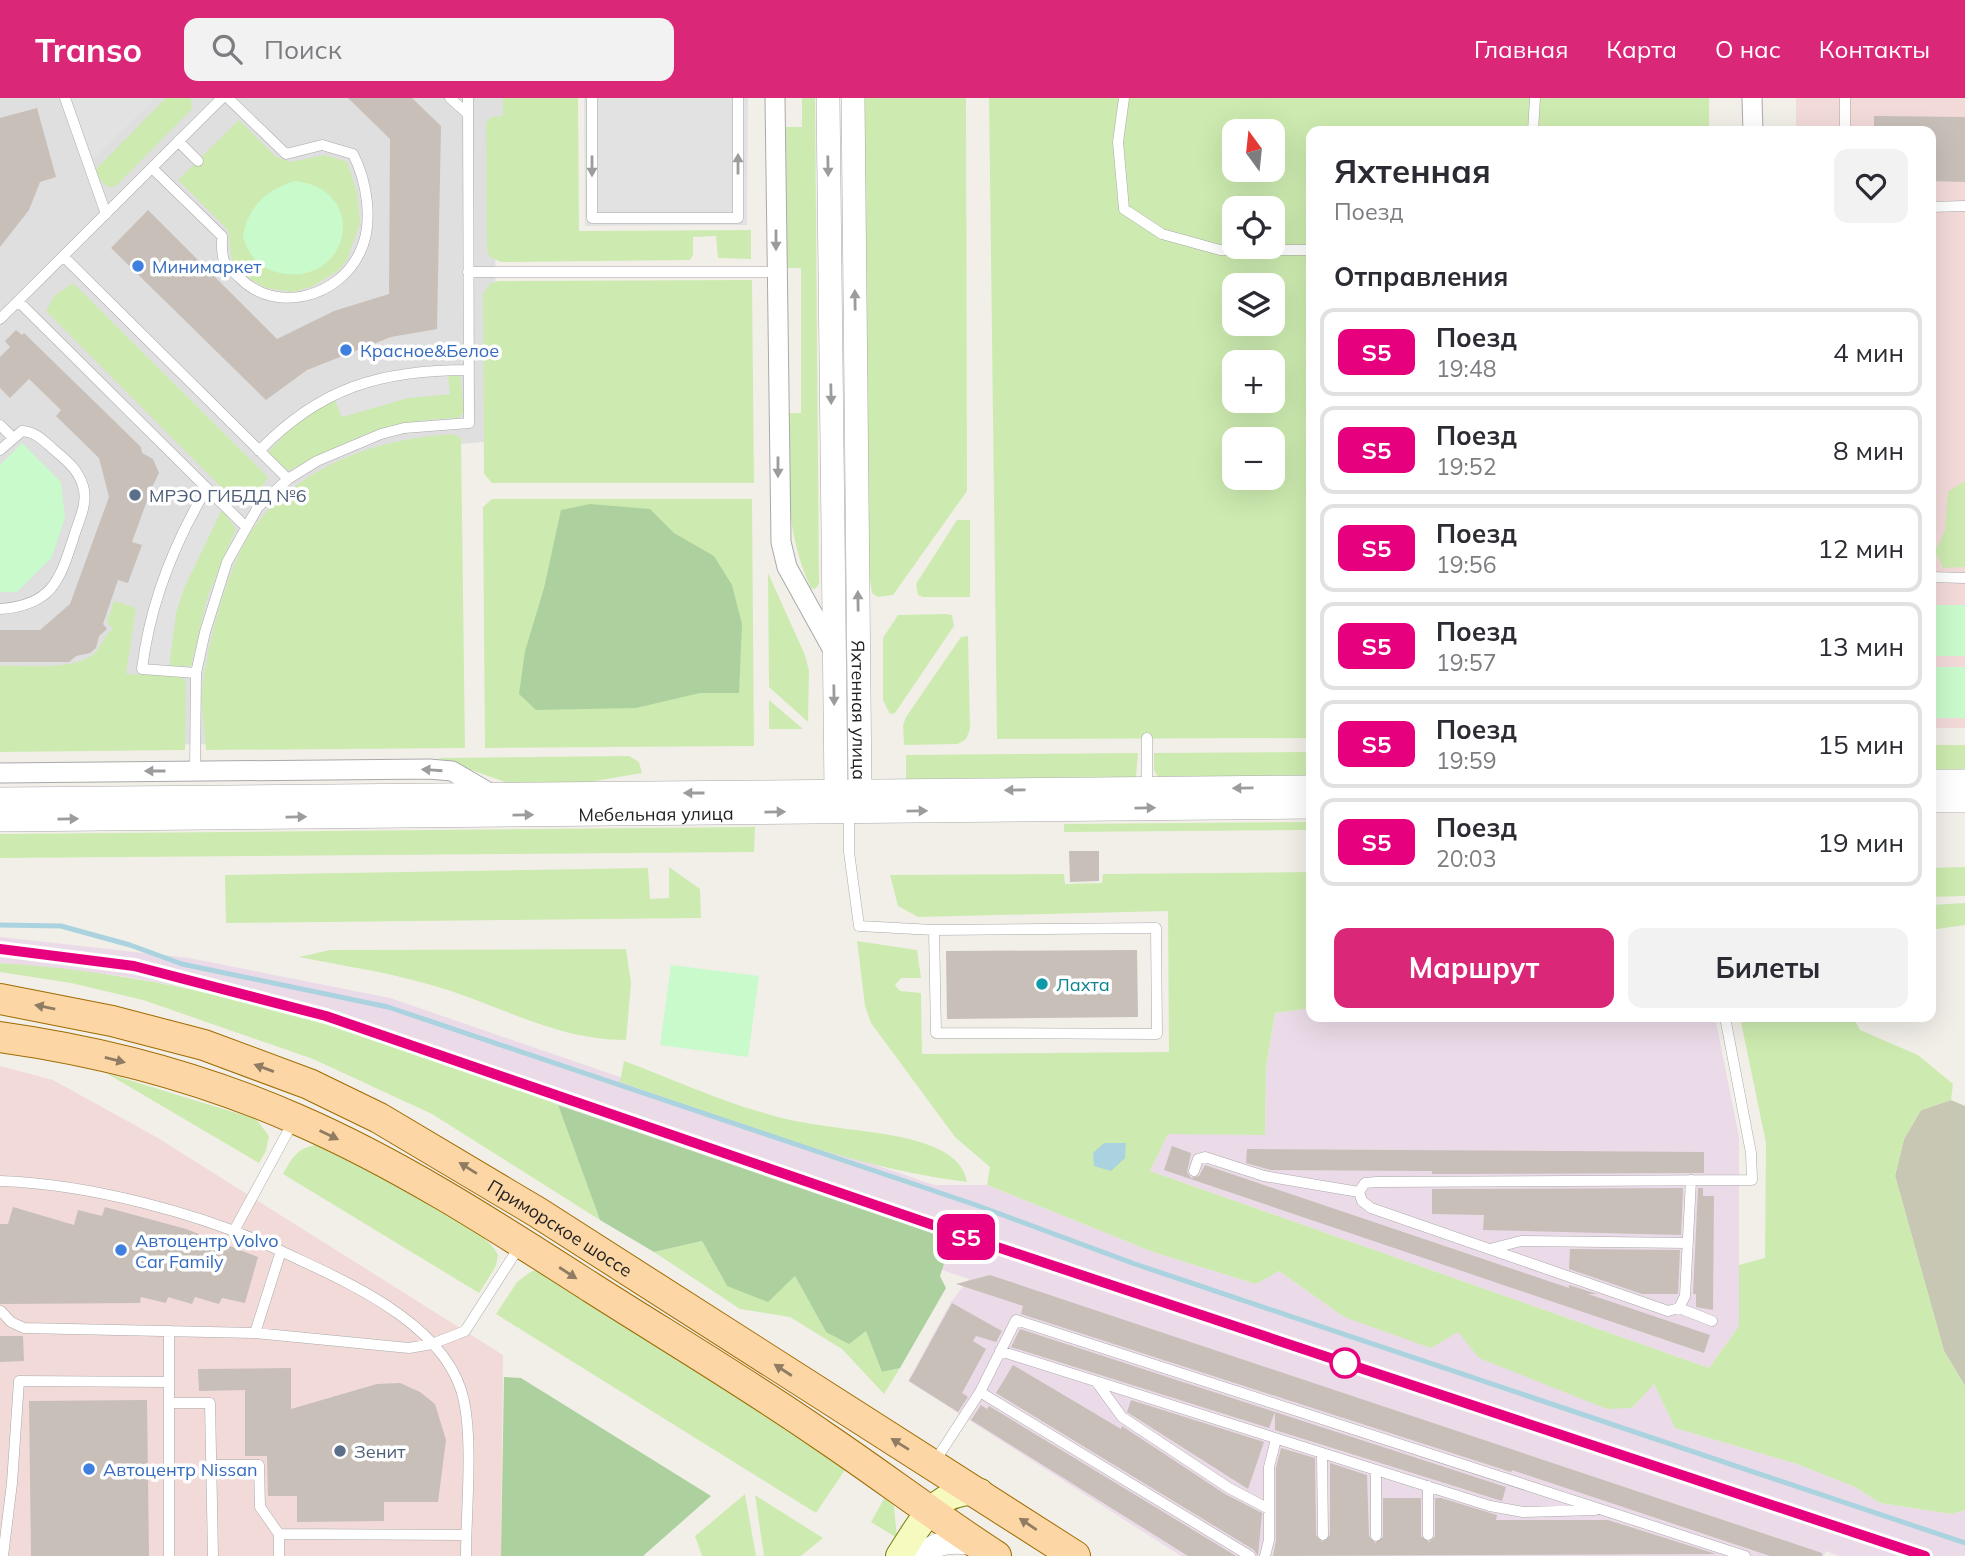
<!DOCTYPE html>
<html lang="ru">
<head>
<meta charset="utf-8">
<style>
  :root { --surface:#fff; --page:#f2f2f3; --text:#2b2b33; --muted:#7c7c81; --line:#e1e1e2; --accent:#db2777 }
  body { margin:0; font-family:Mulish,sans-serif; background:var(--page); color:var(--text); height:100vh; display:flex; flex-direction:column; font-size:26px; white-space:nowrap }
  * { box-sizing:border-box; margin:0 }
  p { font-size:23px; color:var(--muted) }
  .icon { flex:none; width:38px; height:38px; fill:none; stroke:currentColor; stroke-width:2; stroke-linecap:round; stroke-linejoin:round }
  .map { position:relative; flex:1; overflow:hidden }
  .side { position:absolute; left:1306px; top:28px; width:630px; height:896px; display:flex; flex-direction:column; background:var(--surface); border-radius:14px; box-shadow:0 7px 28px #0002 }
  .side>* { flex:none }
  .badge { padding:0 14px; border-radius:10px; font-size:24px; line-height:46px }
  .needle { width:46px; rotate:345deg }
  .fabs { position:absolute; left:1222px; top:21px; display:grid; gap:14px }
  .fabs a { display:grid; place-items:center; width:63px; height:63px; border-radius:14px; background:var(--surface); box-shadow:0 7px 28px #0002; font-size:35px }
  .map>.badge { position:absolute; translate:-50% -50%; box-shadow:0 0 0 4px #fff }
  h2 { padding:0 28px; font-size:26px; line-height:63px }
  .round { display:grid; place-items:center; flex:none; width:74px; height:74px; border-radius:14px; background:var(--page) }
  .headline { display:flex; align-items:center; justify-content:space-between; height:119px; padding:0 28px }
  h1 { font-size:33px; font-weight:700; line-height:52px }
  .primary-button { display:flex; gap:14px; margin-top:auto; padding:14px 28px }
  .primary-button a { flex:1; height:80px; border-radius:14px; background:var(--accent); color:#fff; font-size:28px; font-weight:700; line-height:80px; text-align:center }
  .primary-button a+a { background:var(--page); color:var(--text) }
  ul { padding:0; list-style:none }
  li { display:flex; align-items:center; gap:21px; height:88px; margin:0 14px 10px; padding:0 14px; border:4px solid var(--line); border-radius:14px }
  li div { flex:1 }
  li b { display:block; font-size:26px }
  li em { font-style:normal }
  li .badge { min-width:77px; font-weight:700; text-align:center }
  header { display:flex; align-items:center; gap:42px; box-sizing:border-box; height:98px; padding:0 35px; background:var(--accent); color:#fff }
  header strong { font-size:33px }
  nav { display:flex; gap:38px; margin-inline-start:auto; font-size:24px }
  .search { width:490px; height:63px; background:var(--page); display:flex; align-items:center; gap:18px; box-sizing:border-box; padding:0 24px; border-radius:14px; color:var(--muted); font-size:26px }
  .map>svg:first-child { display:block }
</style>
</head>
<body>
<header>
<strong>Transo</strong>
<div class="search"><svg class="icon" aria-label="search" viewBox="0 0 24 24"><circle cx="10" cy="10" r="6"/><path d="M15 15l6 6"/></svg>Поиск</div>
<nav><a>Главная</a><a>Карта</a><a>О нас</a><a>Контакты</a></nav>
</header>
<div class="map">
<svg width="1965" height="1458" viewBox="0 0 1965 1458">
  <rect width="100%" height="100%" fill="#f2efe9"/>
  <!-- residential -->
  <path fill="#e0dfdf" d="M0,0H514L495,34L496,343L433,348L217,646L0,648Z"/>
  <!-- commercial -->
  <path fill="#f2dad9" d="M1796,0H1965V630H1930V33H1796Z
    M0,968L53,982L158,1040L503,1257L501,1458H0Z"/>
  <!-- industrial -->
  <path fill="#ebdbe8" d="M0,839L189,860L390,900L934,1087H987L1153,1154L1256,1186L1279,1173L1344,1219L1458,1233L1632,1310L1654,1286L1675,1330L1797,1366L1855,1389L1880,1405L1952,1416L1965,1412V1458H1839L1826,1453L1824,1458H1181L908,1283L951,1204L969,1181L942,1172L951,1142L558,1007L370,937L188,890L122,878L0,865Z
    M1311,910V919H1715L1739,1039V1228L1709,1270L1150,1073L1168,1036H1265L1266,970L1275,915Z"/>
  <!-- construction -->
  <path fill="#c7c7b4" d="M1951,1002L1965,1008V1288L1944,1253L1895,1078L1904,1041L1921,1012Z"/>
  <!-- grass -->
  <path fill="#cdebb0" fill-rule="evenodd" d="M166,0H191L192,11L116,88L108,89L100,82L96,71Z
    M503,0H578L579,133L751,132V161L718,160L716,138L693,139V157L690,162L501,164L490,159L487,152L486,25L491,19L503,18Z
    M802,0H815L819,486L815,491L811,490C783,430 789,379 789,315H801V170H787L786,29H802Z
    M860,0H966L967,393L893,497L878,499L872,495L864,444Z
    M989,0H1709V33H1311V640L997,641ZM1234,33H1272V72H1234ZM1234,110H1272V149H1234ZM1234,187H1272V226H1234ZM1234,264H1272V303H1234ZM1234,341H1272V380H1234Z
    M239,22L276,59L291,64L325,57L347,64L357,94L360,125L347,162L338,173L311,189L293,194L266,190L242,176L232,163L228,132L178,82Z
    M752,182L754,385H492L484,376L483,196L490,186L498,183Z
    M73,185L268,379L257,396L239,407L46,213L55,197Z
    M448,276L460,277L464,314L458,320C386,322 350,341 288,373L268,354L298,323L334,300L342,319L408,300L449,296Z
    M453,336L461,340L465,650L206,652C205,633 201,612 202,593C207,546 230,454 262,419C310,364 382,340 453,336Z
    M1965,383V469L1943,470L1935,453L1945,433L1948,394Z
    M492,401H752L754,648L485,650L483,409Z
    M222,411L236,431L208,497L191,568L169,569L176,515L184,490Z
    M957,422H970V499H923L918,497L916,486Z
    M768,475L805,557L809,573L808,624L769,589Z
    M114,503L136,510L126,576L179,578L186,583L185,652L0,654V568C29,567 63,572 88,560C101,554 102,539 113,531L107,524Z
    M945,516L952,517L954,528L895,615L890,616L883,602V540L898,517Z
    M968,538L970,631L966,641L958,646L904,647L903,627L906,619L961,539Z
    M769,602L803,631H769Z
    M1930,647H1965V672H1930Z
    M1311,654V678L1158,679L1154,672V655Z
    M1138,655L1136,679L906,681V657Z
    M629,658L639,664L642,675L589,684L508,685L438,660Z
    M1311,724V732L1064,734V726Z
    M755,729L754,754L0,760V736Z
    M669,769L700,791L701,820L226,825L225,777L648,770L650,801L669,800Z
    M1965,769V798L1930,799V770Z
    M1311,774V910L1275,915L1266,970L1265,1037L1168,1036L1150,1073L1709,1270L1739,1228V1167L1765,1160L1766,1045L1740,919H1853L1860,932L1918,957L1953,986L1951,1002L1921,1012L1904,1041L1895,1078L1944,1253L1965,1288V1412L1952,1416L1880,1405L1855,1389L1797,1366L1675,1330L1654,1286L1632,1310L1607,1311L1479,1260L1458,1234L1431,1250L1344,1219L1279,1173L1256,1186L1153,1154L987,1087L990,1069L955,1039L871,925L865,908L857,843L917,852L921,880H901L895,887L900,893L921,895L922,956L1169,954L1168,813L918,819L898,808L890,777L1064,776L1065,786L1102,785L1103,776Z
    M1965,805V827L1930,832V807Z
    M626,851L631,885L626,942C554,942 499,906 431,887C388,874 343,868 299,859L330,852Z
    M0,865C197,877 375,937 558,1007L600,1122L432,1016L313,961L143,902L71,885L0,874Z
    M624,963C670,980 717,1002 764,1015C786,1022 810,1026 833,1029C869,1035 961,1038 967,1084C847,1069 733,1023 620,984Z
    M106,975L256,1021L269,1038L266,1053L259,1065Z
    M316,1047C351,1064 486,1126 498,1157L496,1168L479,1195L283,1076C292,1060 297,1050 316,1047Z
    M702,1143L727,1188L795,1178L826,1234L866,1232L882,1274L900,1270L884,1296L842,1251L790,1219L740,1211L654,1154Z
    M532,1173H543L847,1369L816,1415L496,1216L517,1184Z
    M745,1396L756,1458H702L695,1438Z
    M755,1397L823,1440L801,1458H764Z
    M886,1397L894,1408L897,1440L871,1424Z"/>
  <!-- forest -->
  <path fill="#add19e" d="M590,406L650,411L674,435L714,458L732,487L742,526L739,595H700L636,610L536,612L519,596L525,553L544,490L561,412Z
    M558,1007L952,1142L940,1178L946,1190L900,1270L882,1274L866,1233L849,1246L826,1234L795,1178L768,1204L727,1188L702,1143L654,1154L600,1122Z
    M504,1279L521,1280L711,1398L643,1458H501Z"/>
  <!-- park -->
  <path fill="#c8facc" d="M296,83C371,93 349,189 280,175C259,170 249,158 243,139C247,109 268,90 296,83Z
    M22,345L61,384L65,420L52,459L17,494H0V367Z
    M1935,507H1965V558H1935Z
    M1935,569H1965V620H1935Z
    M671,867L759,878L748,959L660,947Z"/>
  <!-- parking -->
  <path fill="#e2e2e2" d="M65,0H155L87,67Z
    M584,0H748L747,127L585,128Z
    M448,276L450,296L408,300L342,319L334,300L400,280Z
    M207,397L222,411L184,490L176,515L169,569L147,567L156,511L181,444Z"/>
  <!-- water -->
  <path fill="#aad3df" d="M1104,1045H1126L1125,1060L1111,1073L1094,1068L1093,1055Z"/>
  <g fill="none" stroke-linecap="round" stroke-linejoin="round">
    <!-- stream -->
    <path stroke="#aad3df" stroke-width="5" d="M0,827L61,828L130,847L182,866L388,909L976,1107L1135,1166L1965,1445"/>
  </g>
  <!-- building -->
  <path fill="#c7bfb8" d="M348,0H412L441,28L437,231L391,239L307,272L266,302L111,150L148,112L277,241L334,213L389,196L390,41Z
    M37,10L56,79L40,84L29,112L0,149V20Z
    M1874,18L1965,19V84L1930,83V33H1874Z
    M16,232L22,237L24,235L141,349L142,355L153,361L159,375L151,391L153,398L148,400L132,444L142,447L128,485L118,482L103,526L107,531L99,538L96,550L90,555L76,558L69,564H0V532H40L70,506L109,399L99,360L56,318L61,312L29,281L10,300L0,290V259L10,249L5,243Z
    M1069,753H1099V783L1070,784Z
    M1137,852L1138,919L947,921L946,853Z
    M1172,1048L1191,1055L1187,1074L1191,1080L1199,1078L1205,1067L1569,1190V1187L1597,1196H1588L1710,1237L1704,1255L1164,1072Z
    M1247,1051L1704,1054V1075L1432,1076V1073L1271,1072L1246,1065Z
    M1683,1090L1681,1137L1483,1132L1484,1117L1432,1116V1091Z
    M1698,1090H1703V1098H1714L1713,1212L1696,1209V1196H1693Z
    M13,1109L74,1127L78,1112L102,1118L105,1109L186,1131L258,1159L245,1205L222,1200L219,1206L195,1199L192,1206L168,1199L166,1205L141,1199L140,1205L0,1206V1126H8Z
    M1570,1151L1680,1152L1678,1196H1642L1569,1171Z
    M990,1177L1822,1455V1458H1770L1512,1372L1511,1374L1021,1216L1023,1208L956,1186Z
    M952,1205L1002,1233L996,1244L976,1238L973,1243L986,1251L962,1295L968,1299L958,1314L909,1283Z
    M1020,1231L1275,1314L1269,1330L1011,1249Z
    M0,1238H23L24,1263L0,1264Z
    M1013,1267L1121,1331L1122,1328L1225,1396L1262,1415L1258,1458L1254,1452L996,1295Z
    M291,1270V1311L377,1286L400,1285L420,1294L435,1306L446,1342L438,1404H384V1423L297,1424V1398H268L267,1358H245V1292L199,1293L198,1271Z
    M147,1302L149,1458H31L29,1303Z
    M1131,1302L1264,1344L1248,1391L1127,1314Z
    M981,1307L987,1311L989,1308L1236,1458H1188L971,1322Z
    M1275,1314L1506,1389L1502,1403L1275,1332Z
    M1281,1350L1315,1360L1316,1437L1322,1444L1330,1437V1365L1367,1377L1369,1438L1375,1445L1383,1439V1400H1421V1438L1429,1444L1435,1438V1400H1441L1497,1417L1496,1422H1608L1716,1456L1273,1458L1276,1442V1370Z"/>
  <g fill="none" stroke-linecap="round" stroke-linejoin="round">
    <!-- service casing -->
    <g stroke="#a9a9a9" stroke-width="11">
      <path id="service" d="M65,0L106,116
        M450,0L468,16
        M592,0V120H738V0
        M1124,0L1118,44L1124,111L1162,136L1220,152H1311
        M1533,33L1535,0
        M1845,33V0
        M178,43L198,63
        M152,70L222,138C222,146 221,158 225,165C228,170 235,175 240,180C275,216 339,200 360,154C374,126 367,83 353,56L322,47L286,56L228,0
        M1930,109L1965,108
        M63,158L288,381
        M468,174H776
        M18,203L245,428
        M0,221L222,0
        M0,327L12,339
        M0,352L22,333C36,334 43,342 53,351C66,362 78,371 83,388C88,404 80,420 75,435C60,481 54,507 0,511
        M259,353C321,289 381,272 469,272
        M1930,479L1965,480
        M196,575L142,571C150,505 173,447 207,390
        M1147,640V691
        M195,673L196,575L205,534L227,464L258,409L288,381L317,363L381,336L404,330L469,325L468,0
        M849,714V754L859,828L934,832L1156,830L1157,936L936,935L934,832
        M1194,1073L1198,1061L1205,1059L1264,1078L1359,1094
        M0,1083C88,1086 201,1115 281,1153L255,1235
        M235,1131L293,1024
        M1490,1151L1521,1143L1688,1145
        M281,1153C344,1183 448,1225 464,1303C473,1346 466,1413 466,1458
        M1679,1210L1685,1198L1691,1082
        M1,1213L11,1224L24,1230L255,1235L409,1250L432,1246L465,1233L521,1146
        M1712,1223L1679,1210L1668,1213L1371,1110L1362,1103L1359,1094L1365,1085L1377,1084L1752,1082L1751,1055L1725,919
        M169,1233V1458
        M1000,1253L1490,1408L1523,1414L1595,1412
        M1098,1286L1122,1319L1229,1390L1269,1411
        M980,1294L1250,1458
        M169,1305H210L213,1458
        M1322,1355L1323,1437
        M935,1363L980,1294L1016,1222L1745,1458
        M211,1367H259L260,1409L279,1436V1458
        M1428,1388V1437
        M279,1436L466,1437
        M1376,1438V1372
        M3,1458L12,1385L19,1283L169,1284
        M1265,1458L1269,1442V1369L1276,1341"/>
    </g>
    <!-- minor casing -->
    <g stroke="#a9a9a9" stroke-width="21">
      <path id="minor" d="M775,0L781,444L787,469L834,554
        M1752,0L1753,33
        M0,675L429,671L452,673L493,697"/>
    </g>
    <!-- tertiary casing -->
    <g stroke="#a9a9a9" stroke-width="24">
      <g id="tertiary">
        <path d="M828,0L836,694L843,705"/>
        <path id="s1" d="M853,0L860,694L854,705"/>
        <path d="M1930,683H1965"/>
        <path d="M0,701L1311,689"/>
        <path d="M1930,703H1965"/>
        <path id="s2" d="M0,722L1311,709"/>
        <path d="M921,1458C936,1442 957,1443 977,1446"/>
      </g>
    </g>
    <!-- secondary casing -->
    <g stroke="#707d05" stroke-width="28">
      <path id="secondary" d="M899,1458C920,1426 936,1390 980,1394"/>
    </g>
    <!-- primary casing -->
    <g stroke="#a06b00" stroke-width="32">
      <g id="primary">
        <path id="s3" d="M0,901L112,923L204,947L309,986L379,1020L537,1114L1075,1458"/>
        <path d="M0,939C100,953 203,980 296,1021C400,1066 497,1129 592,1190C669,1239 748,1286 823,1338C881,1377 937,1420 996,1458"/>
      </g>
    </g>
    <!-- service -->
    <use href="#service" stroke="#fff" stroke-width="10"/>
    <!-- minor -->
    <use href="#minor" stroke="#fff" stroke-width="19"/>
    <!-- tertiary -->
    <use href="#tertiary" stroke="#fff" stroke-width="23"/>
    <!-- secondary -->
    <use href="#secondary" stroke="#f7fabf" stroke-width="26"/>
    <!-- primary -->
    <use href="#primary" stroke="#fcd6a4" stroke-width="30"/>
    <!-- rail -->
    <path stroke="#707070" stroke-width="5" stroke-dasharray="14 14" stroke-linecap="butt" d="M0,851L134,868L325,918L997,1149L1925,1458"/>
  </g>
  <!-- one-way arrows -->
  <defs><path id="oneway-solid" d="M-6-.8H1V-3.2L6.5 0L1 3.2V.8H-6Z" transform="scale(1.75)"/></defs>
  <g fill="#9c9c9c">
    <use href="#oneway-solid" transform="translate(738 66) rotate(-90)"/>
    <use href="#oneway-solid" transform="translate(592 68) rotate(90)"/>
    <use href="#oneway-solid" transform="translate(828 68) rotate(89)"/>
    <use href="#oneway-solid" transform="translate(776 142) rotate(90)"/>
    <use href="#oneway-solid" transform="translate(855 202) rotate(-91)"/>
    <use href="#oneway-solid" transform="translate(831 296) rotate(89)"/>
    <use href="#oneway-solid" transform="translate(778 369) rotate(90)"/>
    <use href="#oneway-solid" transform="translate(858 503) rotate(-91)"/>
    <use href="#oneway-solid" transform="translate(834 597) rotate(89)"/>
    <use href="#oneway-solid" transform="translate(432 672) rotate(-176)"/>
    <use href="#oneway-solid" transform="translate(155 673) rotate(180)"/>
    <use href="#oneway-solid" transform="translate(1243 690) rotate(179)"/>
    <use href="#oneway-solid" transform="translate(1015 692) rotate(179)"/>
    <use href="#oneway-solid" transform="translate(694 695) rotate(180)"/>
    <use href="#oneway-solid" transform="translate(1145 710) rotate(-1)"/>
    <use href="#oneway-solid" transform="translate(917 713) rotate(-1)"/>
    <use href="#oneway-solid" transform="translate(775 714) rotate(-1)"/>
    <use href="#oneway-solid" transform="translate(523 717) rotate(-1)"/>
    <use href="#oneway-solid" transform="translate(296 719) rotate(-1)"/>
    <use href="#oneway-solid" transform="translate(68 721) rotate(-1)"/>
  </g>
  <g fill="#8f7c63">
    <use href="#oneway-solid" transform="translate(45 909) rotate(-168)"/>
    <use href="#oneway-solid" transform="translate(115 962) rotate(14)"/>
    <use href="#oneway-solid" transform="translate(264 970) rotate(-160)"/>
    <use href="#oneway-solid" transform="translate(329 1037) rotate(26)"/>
    <use href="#oneway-solid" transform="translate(468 1070) rotate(-148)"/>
    <use href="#oneway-solid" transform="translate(568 1175) rotate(33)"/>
    <use href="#oneway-solid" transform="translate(783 1272) rotate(-147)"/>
    <use href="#oneway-solid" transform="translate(900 1346) rotate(-148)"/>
    <use href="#oneway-solid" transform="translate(1028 1426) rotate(-146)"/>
  </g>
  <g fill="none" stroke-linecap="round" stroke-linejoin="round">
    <!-- line casing -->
    <g stroke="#fff" stroke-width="16">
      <path id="line" d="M0,851L134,868L326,918L997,1149L1925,1458"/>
    </g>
    <!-- line -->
    <use href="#line" stroke="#e6007e" stroke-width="10"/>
  </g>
  <!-- markers -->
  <g fill="#3f7fe0" stroke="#fff" stroke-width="2.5">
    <circle cx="138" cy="168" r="7"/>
    <circle cx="346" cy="252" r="7"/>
    <circle cx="121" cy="1152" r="7"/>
    <circle cx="89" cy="1371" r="7"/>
  </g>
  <g fill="#5c6f8a" stroke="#fff" stroke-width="2.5">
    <circle cx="135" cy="397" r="7"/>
    <circle cx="340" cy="1353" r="7"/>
  </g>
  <circle fill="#0f9aa8" stroke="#fff" stroke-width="2.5" cx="1042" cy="886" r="7"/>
  <circle fill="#fff" stroke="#e6007e" stroke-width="3.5" cx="1345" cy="1265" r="14"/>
  <g text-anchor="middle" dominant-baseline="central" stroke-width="7" stroke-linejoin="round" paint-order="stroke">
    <!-- shop labels -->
    <g font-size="18" fill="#366cbe" stroke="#fff" text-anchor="start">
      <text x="152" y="168">Минимаркет</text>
      <text x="360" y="252">Красное&amp;Белое</text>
      <text x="135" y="1142">Автоцентр Volvo<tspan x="135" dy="21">Car Family</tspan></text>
      <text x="103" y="1371">Автоцентр Nissan</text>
    </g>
    <!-- service labels -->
    <g font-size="18" fill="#4e5e75" stroke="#fff" text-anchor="start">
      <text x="149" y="397">МРЭО ГИБДД №6</text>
      <text x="354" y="1353">Зенит</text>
    </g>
    <!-- street labels -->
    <g font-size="18" fill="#222" stroke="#fff">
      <text stroke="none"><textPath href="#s1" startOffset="612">Яхтенная улица</textPath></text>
      <text stroke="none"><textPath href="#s2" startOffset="656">Мебельная улица</textPath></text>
      <text stroke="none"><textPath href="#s3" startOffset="611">Приморское шоссе</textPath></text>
    </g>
    <!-- culture labels -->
    <g font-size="18" fill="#0d838f" stroke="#fff" text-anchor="start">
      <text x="1056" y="886">Лахта</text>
    </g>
  </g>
</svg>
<div class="fabs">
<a><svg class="needle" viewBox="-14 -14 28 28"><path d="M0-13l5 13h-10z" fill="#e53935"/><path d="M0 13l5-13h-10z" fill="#7c7c81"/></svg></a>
<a><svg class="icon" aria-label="locate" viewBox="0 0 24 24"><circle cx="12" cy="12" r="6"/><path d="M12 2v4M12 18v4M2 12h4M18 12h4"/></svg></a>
<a><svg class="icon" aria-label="layers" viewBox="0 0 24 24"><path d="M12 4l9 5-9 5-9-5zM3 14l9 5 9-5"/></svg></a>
<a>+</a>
<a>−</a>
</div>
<b class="badge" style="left:966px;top:1139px;background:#e6007e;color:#fff">S5</b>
<section class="side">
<div class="headline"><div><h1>Яхтенная</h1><p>Поезд</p></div><a class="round"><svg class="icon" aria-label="heart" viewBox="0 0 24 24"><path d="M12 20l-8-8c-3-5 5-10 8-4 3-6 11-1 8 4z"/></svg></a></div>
<h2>Отправления</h2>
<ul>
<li><span class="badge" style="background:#e6007e;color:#fff">S5</span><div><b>Поезд</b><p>19:48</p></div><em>4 мин</em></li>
<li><span class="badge" style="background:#e6007e;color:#fff">S5</span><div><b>Поезд</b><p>19:52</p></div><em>8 мин</em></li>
<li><span class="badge" style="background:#e6007e;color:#fff">S5</span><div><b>Поезд</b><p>19:56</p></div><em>12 мин</em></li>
<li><span class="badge" style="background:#e6007e;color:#fff">S5</span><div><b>Поезд</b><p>19:57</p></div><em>13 мин</em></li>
<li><span class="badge" style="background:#e6007e;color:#fff">S5</span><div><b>Поезд</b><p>19:59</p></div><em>15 мин</em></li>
<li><span class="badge" style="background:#e6007e;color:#fff">S5</span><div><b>Поезд</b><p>20:03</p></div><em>19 мин</em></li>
</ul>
<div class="primary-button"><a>Маршрут</a><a>Билеты</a></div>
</section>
</div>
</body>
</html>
